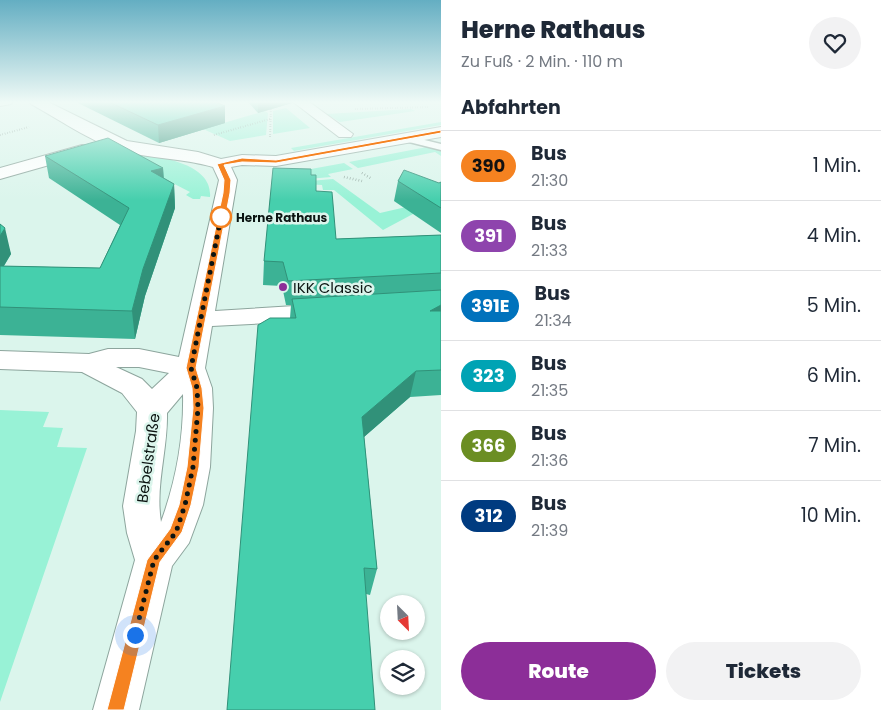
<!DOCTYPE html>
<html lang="de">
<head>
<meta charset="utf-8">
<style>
  :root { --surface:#fff; --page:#f2f2f3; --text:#1f2937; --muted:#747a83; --line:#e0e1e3; --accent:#8c2e98 }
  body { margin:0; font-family:Poppins,sans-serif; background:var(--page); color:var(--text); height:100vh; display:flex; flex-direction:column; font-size:19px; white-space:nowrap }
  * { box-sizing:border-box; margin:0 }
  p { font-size:16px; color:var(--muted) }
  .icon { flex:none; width:28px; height:28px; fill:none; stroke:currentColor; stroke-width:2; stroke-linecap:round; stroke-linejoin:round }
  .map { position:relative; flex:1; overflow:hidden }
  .drawer { display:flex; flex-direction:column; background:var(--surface); width:440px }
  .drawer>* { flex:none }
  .badge { padding:0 10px; border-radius:16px; font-size:18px; line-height:32px }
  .needle { width:32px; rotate:156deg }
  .controls { position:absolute; left:380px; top:595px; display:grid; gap:10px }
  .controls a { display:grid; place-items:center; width:45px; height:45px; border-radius:50%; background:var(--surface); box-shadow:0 1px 4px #0004; font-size:25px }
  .you { position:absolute; width:25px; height:25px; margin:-12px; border:4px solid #fff; border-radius:50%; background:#1a73e8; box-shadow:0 0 0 8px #1a73e833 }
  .map>.badge { position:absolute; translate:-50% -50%; box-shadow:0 0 0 2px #fff }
  h2 { padding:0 20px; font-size:19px; line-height:45px }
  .round { display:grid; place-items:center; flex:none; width:52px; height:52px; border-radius:26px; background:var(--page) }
  .overview { display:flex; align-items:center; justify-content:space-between; height:85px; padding:0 20px }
  h1 { font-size:24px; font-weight:800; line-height:38px }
  .button { display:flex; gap:10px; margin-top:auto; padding:10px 20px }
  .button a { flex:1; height:58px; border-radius:30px; background:var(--accent); color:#fff; font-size:20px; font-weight:800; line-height:58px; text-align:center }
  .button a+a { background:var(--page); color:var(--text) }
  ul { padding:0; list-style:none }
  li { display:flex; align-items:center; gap:15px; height:70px; padding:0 20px; border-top:1px solid var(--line) }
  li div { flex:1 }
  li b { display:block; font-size:19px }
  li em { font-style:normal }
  li .badge { min-width:55px; font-weight:700; text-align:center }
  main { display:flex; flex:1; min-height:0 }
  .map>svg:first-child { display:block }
</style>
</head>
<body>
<main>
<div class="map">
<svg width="441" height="710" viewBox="0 0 441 710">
  <rect width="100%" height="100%" fill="#dbf5ec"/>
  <!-- green -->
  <path fill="#98f2d6" d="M286,108L310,128L273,134V111Z
    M411,109L415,111L340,122L326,114Z
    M265,111L268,113L266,135L230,141L203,129Z
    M441,122V125L294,151L291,148Z
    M427,147L441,151V156L435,152L358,168L349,162Z
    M143,154C165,158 213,165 210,197L201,196L200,199H193L186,195L190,192L126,159Z
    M344,163L353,169L328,174L331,177L284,181L289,173Z
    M333,179L380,213L441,199L383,230L334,190H323L322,185L286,183Z
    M0,410L49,412L43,427L63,428L57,447L87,448L0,702Z"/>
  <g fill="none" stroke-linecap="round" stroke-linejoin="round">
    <!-- lane casing -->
    <g stroke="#8da59d" stroke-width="3">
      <path id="lane" d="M404,135L441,144V150L401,140L399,138Z"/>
    </g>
    <!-- street casing -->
    <g stroke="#8da59d" stroke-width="2">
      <path id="street" d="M0,101H13L11,104L0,106Z
        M29,101H46L127,141L198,152L221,159L242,155L276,156L441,127V137L276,166L242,165L231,167L237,180L215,311L327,304L336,307L340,312L336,317L327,320L212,326L205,368L212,388L213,408L210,467L203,505L189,543L172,566L139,710H93L135,560L127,533L123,506L136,431L137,412L122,393L82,372L0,369V351L89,354L108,349H139L179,357L219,180L213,167C182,158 150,159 119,150C91,142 57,118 31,104ZM116,367H139L169,373L152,389L142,379ZM183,394C184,436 176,481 161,522C155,486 168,449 167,413Z
        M292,101H308L353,134L351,137H339Z
        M82,145L88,146L90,150L88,154L0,179V168Z"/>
    </g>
    <!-- path-far1 -->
    <path stroke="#71837d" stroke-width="2" stroke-dasharray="0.5 2" stroke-linecap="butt" d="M355,109L429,107
      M0,135L29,127
      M214,135L270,119
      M270,137L271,106"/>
    <!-- path -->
    <path stroke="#71837d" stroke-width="2.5" stroke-dasharray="0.5 2.5" stroke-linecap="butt" d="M362,173L372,179
      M344,177L362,181"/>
    <!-- lane -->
    <use href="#lane" fill="#fff" fill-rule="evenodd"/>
    <!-- street -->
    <use href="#street" fill="#fff" fill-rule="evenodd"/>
  </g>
  <!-- wall -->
  <path fill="#3cb295" d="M74,101H213L225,123L159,143Z
    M247,101H292V103L258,113Z
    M45,156L163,168L164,178L174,184L175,208L145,296L135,339L0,335V224L11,254L4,266L100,268L120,225L49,178Z
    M311,175L316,191L336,239L441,235V395L410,397L364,437L377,569L370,595L366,594L290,318L291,305H286L282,286L263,285L264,261Z
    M398,181L439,183L441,182V233L394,201Z"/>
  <!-- shaded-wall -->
  <path fill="#319179" d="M258,101H292V103L258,113Z
    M225,106V123L159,143L158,125Z
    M163,168L164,191L151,171Z
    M174,184L175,208L145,296L135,339L132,311L143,269Z
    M5,228L11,254L0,272V236Z
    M441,305V325L430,311Z
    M416,371L410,397L357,443L362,417Z"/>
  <!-- building -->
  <path fill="#46cfad" stroke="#319179" d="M107,101H213L225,106L158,125Z
    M108,138L163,168L151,171L174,184L143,269L132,311L0,307V266L100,268L129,208L45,156Z
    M273,168L311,169V175H316V191L332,192L336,239L441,235V273L288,281L283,262L264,261Z
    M404,170L439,183L441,182V208L398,181Z
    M0,224L5,228L0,236Z
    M441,290V305L430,311H441V370L416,371L362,417L377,569L364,568L375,710H227L258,325L270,318H296L292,299Z"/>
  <!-- sky -->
  <linearGradient id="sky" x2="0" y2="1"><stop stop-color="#64aec2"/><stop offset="0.51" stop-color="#effaf6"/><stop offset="1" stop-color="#effaf6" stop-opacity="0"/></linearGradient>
  <rect width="441" height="200" fill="url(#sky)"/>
  <!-- line -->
  <path fill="#f58220" stroke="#fff" d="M441,130V133L276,163L242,162L224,165L231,180L230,193L196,368L202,388L204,408L199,467L191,505L182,532L160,562L124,710H107L147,560L170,529L179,505L187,467L193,408L192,388L186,368L223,193L224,180L217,164L242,158L276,160Z"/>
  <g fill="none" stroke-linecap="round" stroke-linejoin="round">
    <!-- walk -->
    <path stroke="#0b1412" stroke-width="5" stroke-dasharray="0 9" d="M135,635L154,560L176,532L185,505L193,467L198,408L197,388L191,368L221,217"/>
  </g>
  <!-- markers -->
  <circle fill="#fff" stroke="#f58220" stroke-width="2.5" cx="221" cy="217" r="10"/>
  <circle fill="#8c2e98" stroke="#dbf5ec" stroke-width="2" cx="283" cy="287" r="5"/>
  <g text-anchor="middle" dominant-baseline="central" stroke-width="5" stroke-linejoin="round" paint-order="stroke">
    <!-- far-stop labels -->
    <g font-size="12" font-weight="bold" fill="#0b1412" stroke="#dbf5ec" text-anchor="start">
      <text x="236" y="217">Herne Rathaus</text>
    </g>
    <!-- poi labels -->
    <g font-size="15" fill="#0b1412" stroke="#dbf5ec" text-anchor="start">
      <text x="293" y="287">IKK Classic</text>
    </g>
    <!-- street labels -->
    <g font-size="15" fill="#0b1412" stroke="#dbf5ec">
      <text transform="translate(148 458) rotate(-82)">Bebelstraße</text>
    </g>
  </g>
</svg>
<div class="controls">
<a><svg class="needle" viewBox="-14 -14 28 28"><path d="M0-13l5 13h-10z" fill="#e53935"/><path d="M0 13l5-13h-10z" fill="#747a83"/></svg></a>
<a><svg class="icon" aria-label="layers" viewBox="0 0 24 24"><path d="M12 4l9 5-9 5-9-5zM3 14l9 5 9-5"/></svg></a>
</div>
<div class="you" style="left:135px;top:635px"></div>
</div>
<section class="drawer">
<div class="overview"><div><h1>Herne Rathaus</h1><p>Zu Fuß · 2 Min. · 110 m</p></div><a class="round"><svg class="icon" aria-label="heart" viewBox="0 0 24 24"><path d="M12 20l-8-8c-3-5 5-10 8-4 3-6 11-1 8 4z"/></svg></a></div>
<h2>Abfahrten</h2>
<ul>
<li><span class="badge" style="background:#f58220;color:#111">390</span><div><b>Bus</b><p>21:30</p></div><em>1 Min.</em></li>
<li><span class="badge" style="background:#8e44ad;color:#fff">391</span><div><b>Bus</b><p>21:33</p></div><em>4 Min.</em></li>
<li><span class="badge" style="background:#0072bc;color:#fff">391E</span><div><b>Bus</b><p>21:34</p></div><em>5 Min.</em></li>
<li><span class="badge" style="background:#00a3b4;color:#fff">323</span><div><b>Bus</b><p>21:35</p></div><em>6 Min.</em></li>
<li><span class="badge" style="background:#6b8e23;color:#fff">366</span><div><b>Bus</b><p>21:36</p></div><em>7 Min.</em></li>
<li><span class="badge" style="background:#003b80;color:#fff">312</span><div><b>Bus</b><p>21:39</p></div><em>10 Min.</em></li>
</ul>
<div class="button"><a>Route</a><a>Tickets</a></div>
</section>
</main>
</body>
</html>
